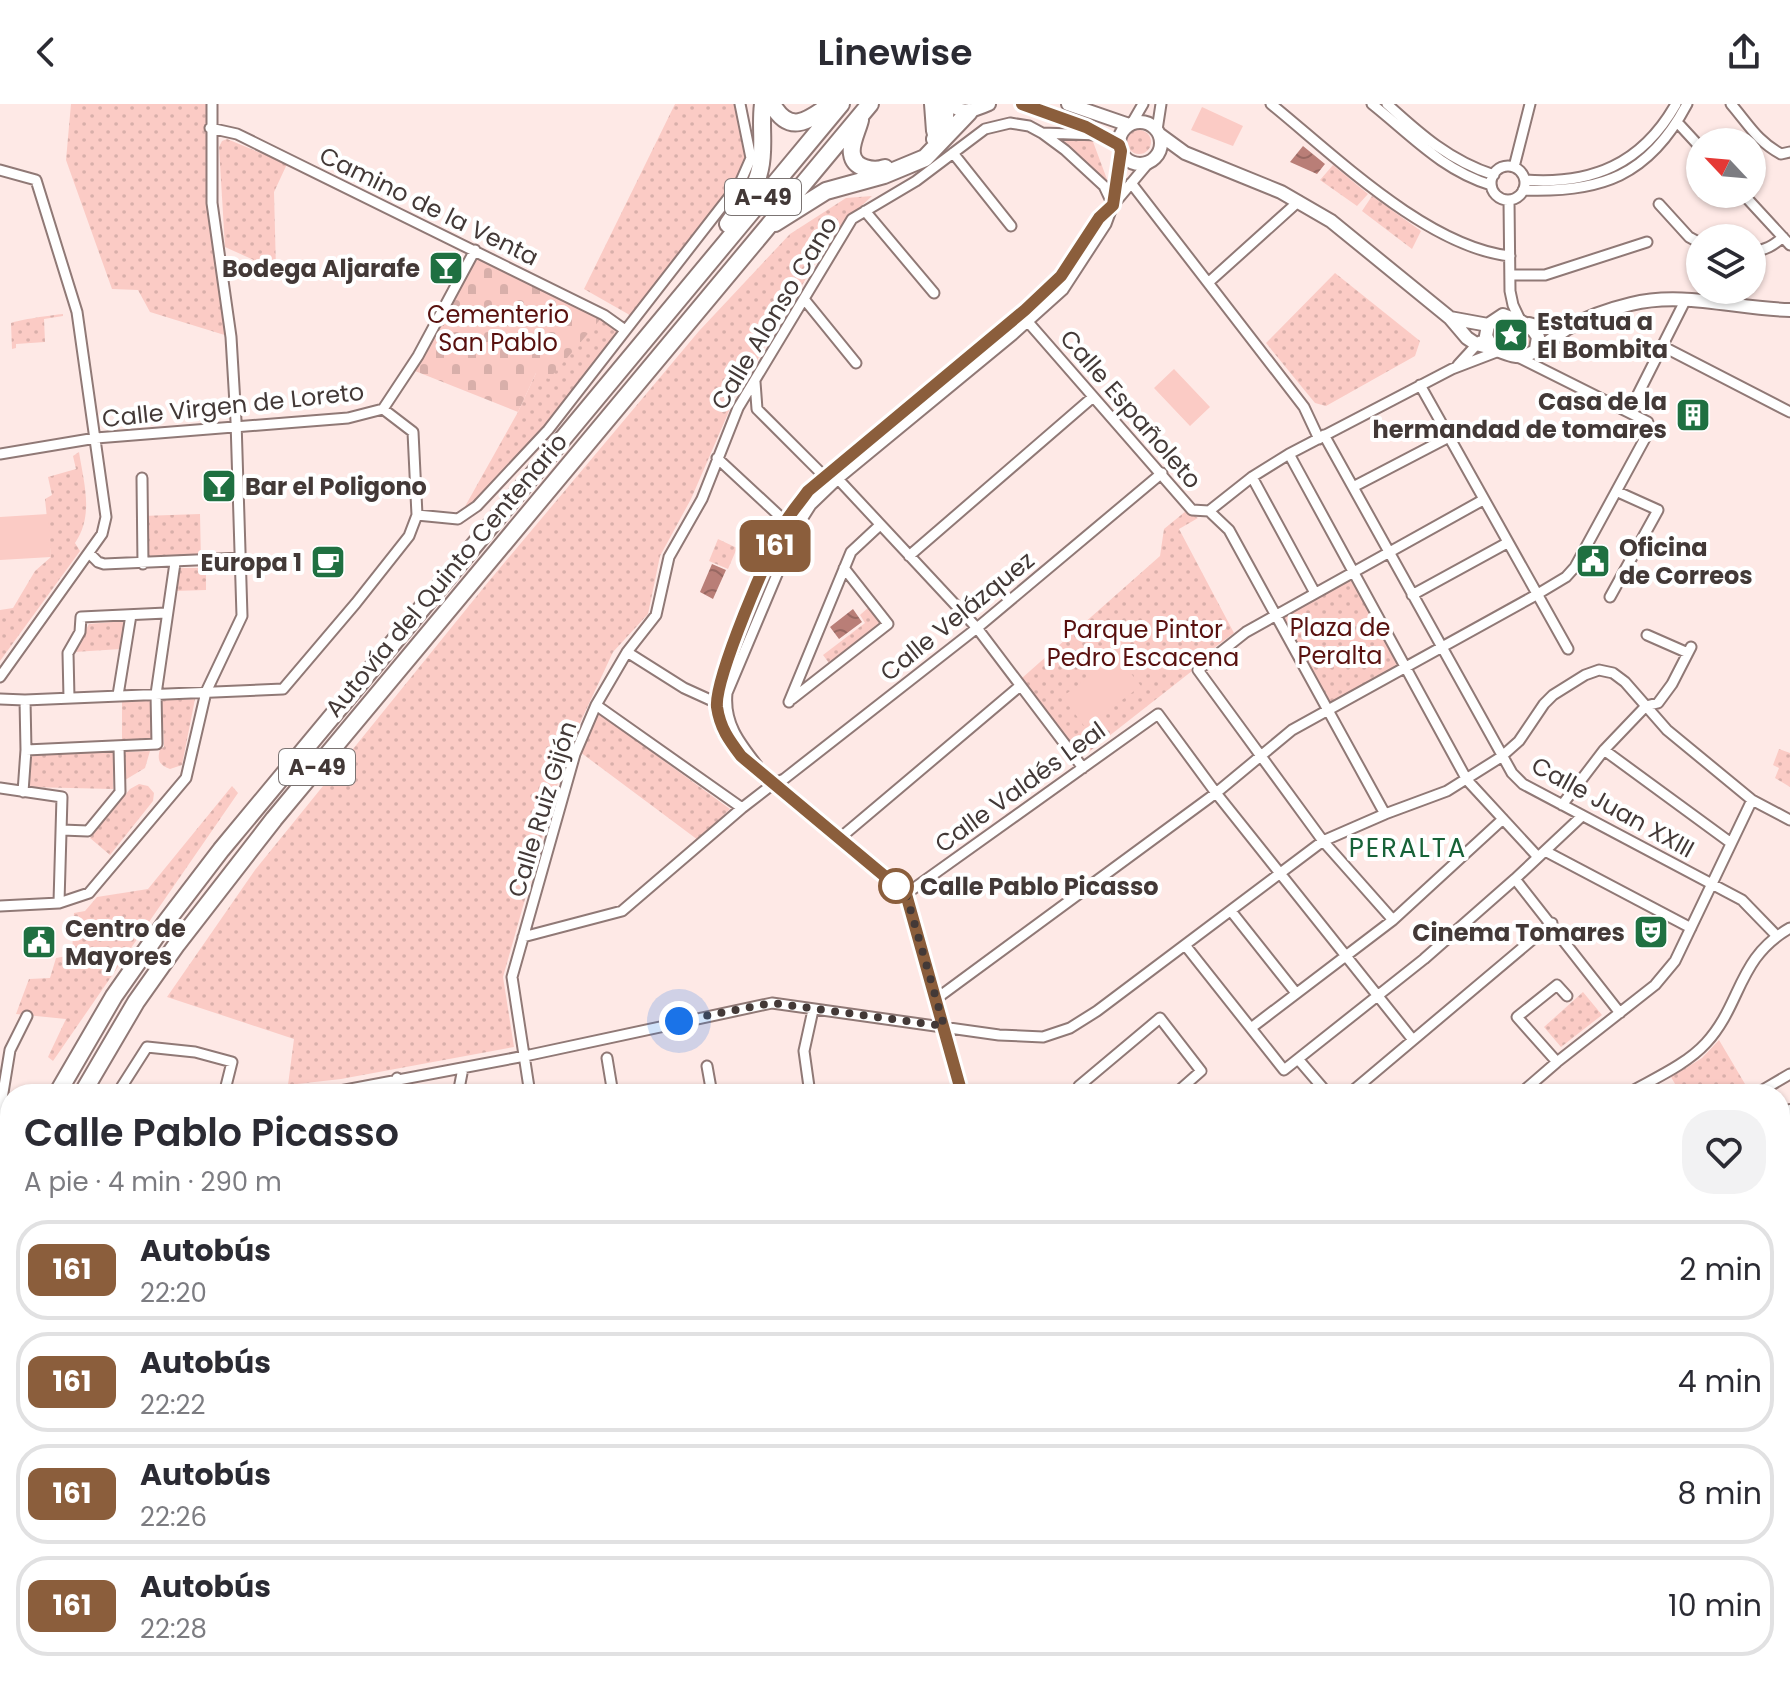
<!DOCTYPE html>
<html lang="es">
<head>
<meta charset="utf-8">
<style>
  :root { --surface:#fff; --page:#f2f2f3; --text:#2b2b33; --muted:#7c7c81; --line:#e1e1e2 }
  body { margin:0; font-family:Poppins,sans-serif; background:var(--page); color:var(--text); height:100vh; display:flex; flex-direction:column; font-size:30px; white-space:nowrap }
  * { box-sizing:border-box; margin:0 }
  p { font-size:26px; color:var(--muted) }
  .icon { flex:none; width:44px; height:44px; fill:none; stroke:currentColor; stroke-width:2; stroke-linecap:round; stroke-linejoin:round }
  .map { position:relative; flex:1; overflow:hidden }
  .panel { position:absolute; left:0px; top:980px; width:1790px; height:600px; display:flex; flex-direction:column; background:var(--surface); border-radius:32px 32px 0 0; box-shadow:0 2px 6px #0004 }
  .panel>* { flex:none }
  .badge { padding:0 16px; border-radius:12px; font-size:28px; line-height:52px }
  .needle { width:52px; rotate:296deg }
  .controls { position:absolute; left:1686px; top:24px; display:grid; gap:16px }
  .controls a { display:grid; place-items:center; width:80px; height:80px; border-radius:50%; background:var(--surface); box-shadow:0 2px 6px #0004; font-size:40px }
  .you { position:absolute; width:40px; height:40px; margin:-20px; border:6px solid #fff; border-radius:50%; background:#1a73e8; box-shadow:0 0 0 12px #1a73e833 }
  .map>.badge { position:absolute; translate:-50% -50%; box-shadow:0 0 0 4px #fff }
  .round { display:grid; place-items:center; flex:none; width:84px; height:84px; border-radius:32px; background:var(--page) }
  .overview { display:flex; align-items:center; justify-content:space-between; height:136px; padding:0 24px }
  h1 { font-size:38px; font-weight:600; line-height:60px }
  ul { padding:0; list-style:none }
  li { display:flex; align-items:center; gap:24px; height:100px; margin:0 16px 12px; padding:0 8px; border:4px solid var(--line); border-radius:32px }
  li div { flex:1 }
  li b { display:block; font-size:30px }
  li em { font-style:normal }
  li .badge { min-width:88px; font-weight:700; text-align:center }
  header { display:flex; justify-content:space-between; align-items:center; height:104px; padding:0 24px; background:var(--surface); font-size:36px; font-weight:600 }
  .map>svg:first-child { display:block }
</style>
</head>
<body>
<header><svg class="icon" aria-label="back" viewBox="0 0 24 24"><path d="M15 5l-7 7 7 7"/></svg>Linewise<svg class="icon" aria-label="share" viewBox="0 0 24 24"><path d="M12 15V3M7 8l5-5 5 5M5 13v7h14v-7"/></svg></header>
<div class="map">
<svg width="1790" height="1580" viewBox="0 0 1790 1580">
  <defs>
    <pattern id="green-dots" width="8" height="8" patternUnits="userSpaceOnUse" patternTransform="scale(2)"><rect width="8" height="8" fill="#fbcbc5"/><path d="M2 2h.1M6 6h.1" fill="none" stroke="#d8afaa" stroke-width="1.8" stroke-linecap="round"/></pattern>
    <pattern id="cemetery-stones" width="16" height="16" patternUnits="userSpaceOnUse" patternTransform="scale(2)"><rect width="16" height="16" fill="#fbcbc5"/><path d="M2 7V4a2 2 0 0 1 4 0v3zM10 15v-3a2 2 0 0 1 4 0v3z" fill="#d8afaa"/></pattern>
    <pattern id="water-waves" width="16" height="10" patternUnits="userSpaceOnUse" patternTransform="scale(2)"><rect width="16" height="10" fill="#b97e77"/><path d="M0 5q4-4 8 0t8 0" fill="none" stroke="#986862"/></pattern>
  </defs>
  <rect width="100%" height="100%" fill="#fee9e6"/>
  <!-- green -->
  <path fill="url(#green-dots)" d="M71,0H211L212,79L231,233L150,208L138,186L112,185L66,56Z
    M675,0H738L751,54L740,79L635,214L584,185Z
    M1127 38a12 12 0 1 1 24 0a12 12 0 1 1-24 0Z
    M1052,33L1092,35L1108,78Z
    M227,35L287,60L274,88L276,166L225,143L219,43L222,37Z
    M1333,61L1368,90L1357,102L1320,76Z
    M872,92L834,128L736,291L691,395L660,452L648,510L613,548L567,647L503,873L514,943L341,975L288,981L294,935L167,893L255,766L489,477L699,227L790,130L846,94Z
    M1372,92L1421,127L1412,145L1362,107Z
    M1335,169L1420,237L1415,252L1326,302L1315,299L1266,239Z
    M63,210V212L44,215L45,238L16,240V244L12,245L11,219C18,216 52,211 63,210Z
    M604,211L625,226L548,326L458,415L518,308L536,269Z
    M1506,219L1527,227L1532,235L1525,245L1517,246L1495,236L1492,228L1495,223Z
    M79,348C84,380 94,411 75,439L80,447L0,557V506L13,504L35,467L51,453L45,395L52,391L48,373L76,365L73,352Z
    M1186,407L1198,414L1179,425L1234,529L1190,562L1192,567L1081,654L1022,574L1160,452L1164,425Z
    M200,410L201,457L144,459L142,412Z
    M718,435L737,444L728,465L709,457Z
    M177,464H206V486L174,487Z
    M1352,473L1400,560L1328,600L1281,514Z
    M869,503L882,520L829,559L823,551L865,519L860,511Z
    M124,517L121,545L74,548L89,520Z
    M150,595L152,635L122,636V596Z
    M195,595L182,661L170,665C159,661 157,656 160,645L164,643L162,596Z
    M597,608L730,705L698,736L580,648Z
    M1779,645L1790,649V683L1775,674L1779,664L1773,661Z
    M113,647V685L28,683L31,650Z
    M150,647L145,664L125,676L123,648Z
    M139,680L148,682L154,689L153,697L110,751L90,734L130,685Z
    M232,682L238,689L53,957L48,953L66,915L16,910L29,875L50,874L56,854L72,851L74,809L85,807L97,793L148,785Z
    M1583,888L1602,911L1561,943L1544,923Z
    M1719,936L1745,980L1728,990H1681L1671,973L1702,954Z
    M475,1570H606L607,1580H475Z"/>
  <!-- cemetery -->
  <path fill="url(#cemetery-stones)" d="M475,146L604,211L549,275L536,269L518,308L410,265Z"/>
  <!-- pitch -->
  <path fill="#fbcbc5" d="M1202,3L1243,22L1233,42L1191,26Z
    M1174,265L1210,303L1190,322L1154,284Z
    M48,410L51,453L0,456V413Z
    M1117,552L1141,582L1085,623L1062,593Z
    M0,1366L10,1370V1424L4,1438L0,1436Z
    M10,1440V1541L0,1524V1445Z
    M26,1570H193L198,1580H32Z"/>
  <!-- water -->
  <path fill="url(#water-waves)" d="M1303,42L1325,60L1317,70L1290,58Z
    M712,460L726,466L713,495L700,488Z
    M853,505L862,518L839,535L830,523Z"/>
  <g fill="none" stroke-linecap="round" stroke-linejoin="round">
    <!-- street casing -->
    <g stroke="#907976" stroke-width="13">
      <path id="street" d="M1271,0C1334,51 1427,143 1510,152
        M1372,0C1411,31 1442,66 1491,81
        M1387,0C1420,30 1450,57 1494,71
        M1731,0C1749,21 1757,37 1781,50L1790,48
        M1677,18L1700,43
        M1132,19L1143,0
        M210,24L237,30L604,211L625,226
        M1157,26L1161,0
        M1042,29L1099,31
        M953,49L1011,122
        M1491 79a17 17 0 1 1 34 0a17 17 0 1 1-34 0Z
        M1514,63L1530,0
        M0,66L36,76L77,208L106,413L102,430L0,573
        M1525,76C1592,81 1642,60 1676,0
        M1131,79L1304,303L1319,335
        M1523,86C1601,89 1649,72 1687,0
        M1743,90L1790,141
        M1509,96L1510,187L1513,201L1521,218
        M1659,100L1689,133L1700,139
        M865,107L934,189
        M1752,147C1765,147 1774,141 1783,133
        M1510,171H1545L1647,138
        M1209,178L1299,97
        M804,195L856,259
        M1028,218L1192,406L1209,407
        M1662,242L1790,308
        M1458,261L1480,237
        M755,278L757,305
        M1420,281L1568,545
        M757,305L825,373L838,375L977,524L1083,664
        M1629,308L1686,195
        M1324,331L1512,669L1523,680L1742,796L1777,832
        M0,350L96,334L348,314L383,305L418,252L475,146
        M1289,350L1467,676L1538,753
        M717,354L786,418
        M1252,373L1315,489
        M142,374L143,460
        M1353,383L1449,333
        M1209,407L1229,426L1385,710
        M1209,407L1252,373L1289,350L1452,265L1499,247
        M417,411L458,415L477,402L548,326L740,79L751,54L740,0
        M89,449L98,458L104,460L241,454
        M909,452L1093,293
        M1412,491L1507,439
        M1610,493L1658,406L1618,388
        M1647,531L1688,549
        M627,548L684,584L717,599
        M118,591L131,511
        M69,594L68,549L80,528L81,513L166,509
        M0,595L25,596L283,585L356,499L409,432L417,411L413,328L383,305
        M792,595L888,520L844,464
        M789,598L851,448L880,421
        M596,601L742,704
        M26,646L157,640L156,590L175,459
        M1604,646L1731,739
        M757,661C739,638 724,619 727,589L797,423L811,401L838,375L1014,230L1063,186L1106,120L1113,101L1121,47
        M0,684L62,693L59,798
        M23,688L26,646L25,596
        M1562,701L1604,646L1646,602L1658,599L1672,580L1691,543
        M62,726L88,727L120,688L119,642
        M840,734L1020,582
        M1545,747L1691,824
        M1515,775L1620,909
        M906,790L1158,610L1216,689L1413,936
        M0,802L59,799L89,789L186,674L206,588L242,512L236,317L231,233L212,99V0
        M1231,807L1296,889
        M1393,816L1323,737L1198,566L1246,528L1483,396
        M523,833L622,807L742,704L773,680L784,675L977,524L1162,369
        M1185,841L1284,966L1424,855L1515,775L1582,712
        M936,895L1216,689L1292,626L1536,491L1566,473L1575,463L1649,327L1648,318L1516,252
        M1251,924L1393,816L1503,715
        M607,954L613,990
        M1298,955L1328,990
        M1557,958L1517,913L1557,881L1567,892
        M707,962L712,990
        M117,990L147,943L195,948L232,958L224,990
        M324,990L525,952L772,899L999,931L1043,933L1070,924L1097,907L1323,737L1385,710L1447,687L1501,653L1519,637L1544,600L1553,591L1585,571L1599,566L1613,569L1625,578L1667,626L1752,696L1790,716
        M394,990L397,974
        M458,990L463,964
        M530,990L512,873L575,650L596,601L627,548L656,511L669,453L702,395L738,304L852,115L916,77L985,25L1010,19L1029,22L1042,29L1065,46L1104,82L1113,101
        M810,990L804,947L813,906
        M962,990L906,790L741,652L723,629L717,599L731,544L786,418L808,387L1008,222L1061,172L1099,114L1113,101L1149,58
        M1076,990L1079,982L1160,914L1201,967L1175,990
        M1349,990L1552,819
        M1520,990L1557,958L1655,881L1675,857L1752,696
        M1627,990C1653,975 1686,961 1706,939C1742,900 1737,854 1790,824
        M1756,990L1790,970
        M0,1007L10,946L27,912
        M1780,1082L1790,1076
        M1780,1161L1790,1155
        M1780,1196L1790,1212
        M1780,1276L1790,1269
        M0,1288L10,1265
        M1780,1395L1790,1369
        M1780,1444L1790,1447
        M1780,1500L1790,1505
        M0,1545L10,1563
        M14,1570L19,1580
        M230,1570L236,1580
        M646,1570L648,1580
        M722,1570L723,1580
        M862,1570L873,1580
        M1042,1570L1049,1580
        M394,1580L420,1570
        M799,1580L807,1570"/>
    </g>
    <!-- secondary casing -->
    <g stroke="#907976" stroke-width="16">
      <path id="secondary" d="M949,0C964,11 973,7 989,0
        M1022,0L1086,23L1119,41
        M1068,0L1129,21
        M1119 39a21 21 0 1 1 42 0a21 21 0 1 1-42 0Z
        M1159,30L1185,49L1281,88L1331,117L1450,214L1467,234L1476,240L1492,244
        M1450,214L1488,221
        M1529,220L1544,224L1569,223
        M1536,245L1538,233C1530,219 1518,216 1503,211L1488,221L1486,232L1492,244C1503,248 1516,255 1527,251C1542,245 1555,232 1568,224C1587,213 1610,205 1631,200C1683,187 1737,205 1790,206
        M1780,1013L1790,1007
        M1780,1029L1790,1023
        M885,1580L895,1570"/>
    </g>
    <!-- highway casing -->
    <g stroke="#907976" stroke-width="20">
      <path id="highway" d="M772,0C790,32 809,16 831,0
        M933,0L935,27
        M860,16C858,25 850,40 852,50C854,65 874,68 885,64
        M935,35L945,13L946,0
        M775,119L826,87L884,71L925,54L969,8
        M728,120C740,102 756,87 760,65C765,44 760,22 763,0
        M57,990L114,892L166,818L221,746L841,0
        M82,990L136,898L177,840L274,715L870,0
        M0,1097L10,1077
        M0,1157L10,1135"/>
    </g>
    <!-- street -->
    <use href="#street" stroke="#fff" stroke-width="9"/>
    <!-- secondary -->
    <use href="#secondary" stroke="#fff" stroke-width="12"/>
    <!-- highway -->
    <use href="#highway" stroke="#fff" stroke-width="16"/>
  </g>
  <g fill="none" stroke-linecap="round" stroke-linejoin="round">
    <!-- line casing -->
    <g stroke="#fff" stroke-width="18">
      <path id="line" d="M962,990L906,790L741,652C729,636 720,624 717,603C714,575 770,445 786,417C793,406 801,397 808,387L1025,206L1061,172L1099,114L1113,101L1121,47L1119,41L1086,23L1022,0"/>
    </g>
    <!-- line -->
    <use href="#line" stroke="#8b5e3c" stroke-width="12"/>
    <!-- walk -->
    <path stroke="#433937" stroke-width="8" stroke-dasharray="0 14.4" d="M679,917L772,899L944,922L906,790L896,782"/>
  </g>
  <!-- icons -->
  <defs>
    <g id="bar-square" transform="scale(1.8)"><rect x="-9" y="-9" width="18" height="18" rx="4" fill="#1f7041" stroke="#fff"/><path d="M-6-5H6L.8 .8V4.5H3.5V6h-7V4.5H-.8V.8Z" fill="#fff"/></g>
    <g id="sight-square" transform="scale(1.8)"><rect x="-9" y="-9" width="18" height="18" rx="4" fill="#1f7041" stroke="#fff"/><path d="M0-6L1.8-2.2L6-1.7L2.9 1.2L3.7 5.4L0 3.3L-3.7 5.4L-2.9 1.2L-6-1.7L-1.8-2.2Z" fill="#fff"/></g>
    <g id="building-square" transform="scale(1.8)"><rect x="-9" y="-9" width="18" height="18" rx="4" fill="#1f7041" stroke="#fff"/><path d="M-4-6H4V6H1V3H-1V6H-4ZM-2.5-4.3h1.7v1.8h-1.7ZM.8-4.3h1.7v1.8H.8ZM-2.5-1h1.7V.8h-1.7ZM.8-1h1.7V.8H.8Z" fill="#fff"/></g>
    <g id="civic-square" transform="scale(1.8)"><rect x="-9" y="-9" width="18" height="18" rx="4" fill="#1f7041" stroke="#fff"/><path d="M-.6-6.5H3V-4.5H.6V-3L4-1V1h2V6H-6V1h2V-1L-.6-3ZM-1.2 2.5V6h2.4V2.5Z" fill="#fff"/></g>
    <g id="cafe-square" transform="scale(1.8)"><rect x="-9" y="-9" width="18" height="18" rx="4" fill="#1f7041" stroke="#fff"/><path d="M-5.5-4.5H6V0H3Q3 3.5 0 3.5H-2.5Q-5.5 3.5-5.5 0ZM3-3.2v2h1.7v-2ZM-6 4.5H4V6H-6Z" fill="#fff"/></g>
    <g id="theatre-square" transform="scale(1.8)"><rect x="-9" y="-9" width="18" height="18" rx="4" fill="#1f7041" stroke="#fff"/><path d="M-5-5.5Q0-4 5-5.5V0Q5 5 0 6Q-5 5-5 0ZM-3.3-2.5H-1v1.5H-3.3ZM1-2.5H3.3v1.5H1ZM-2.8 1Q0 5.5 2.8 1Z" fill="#fff"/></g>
  </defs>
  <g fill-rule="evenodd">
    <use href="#bar-square" x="446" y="164"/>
    <use href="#sight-square" x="1511" y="231"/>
    <use href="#building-square" x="1693" y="311"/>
    <use href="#bar-square" x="219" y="382"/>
    <use href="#civic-square" x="1593" y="457"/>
    <use href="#cafe-square" x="328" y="458"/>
    <use href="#theatre-square" x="1651" y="828"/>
    <use href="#civic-square" x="39" y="838"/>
  </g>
  <!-- markers -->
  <circle fill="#fff" stroke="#8b5e3c" stroke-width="4" cx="896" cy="782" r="16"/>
  <g text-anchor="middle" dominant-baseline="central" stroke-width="8" stroke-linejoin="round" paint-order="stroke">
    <!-- shield labels -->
    <g fill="#fff" stroke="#7b7473" stroke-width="2">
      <rect x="725" y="75" width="76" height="36" rx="6"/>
      <rect x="279" y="645" width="76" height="36" rx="6"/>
    </g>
    <g font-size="22" font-weight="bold" fill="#433937">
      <text x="763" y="93">A-49</text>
      <text x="317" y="663">A-49</text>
    </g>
    <!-- street labels -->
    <g font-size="24" fill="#433937" stroke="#fff">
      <text transform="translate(429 102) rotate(26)">Camino de la Venta</text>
      <text transform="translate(774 209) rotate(-59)">Calle Alonso Cano</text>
      <text transform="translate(233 301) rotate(-6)">Calle Virgen de Loreto</text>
      <text transform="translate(1131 305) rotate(49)">Calle Españoleto</text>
      <text transform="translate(446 471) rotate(-50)">Autovía del Quinto Centenario</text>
      <text transform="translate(957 512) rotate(-39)">Calle Velázquez</text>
      <text transform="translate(1020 683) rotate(-36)">Calle Valdés Leal</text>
      <text transform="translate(1613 703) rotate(29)">Calle Juan XXIII</text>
      <text transform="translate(542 705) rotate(-73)">Calle Ruiz Gijón</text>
    </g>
    <!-- poi labels -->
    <g font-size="24" font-weight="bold" fill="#433937" stroke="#fff" text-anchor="end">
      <text x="420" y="164">Bodega Aljarafe</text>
      <text x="1537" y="217" text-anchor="start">Estatua a<tspan x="1537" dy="28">El Bombita</tspan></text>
      <text x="1667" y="297">Casa de la<tspan x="1667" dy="28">hermandad de tomares</tspan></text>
      <text x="245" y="382" text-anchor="start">Bar el Poligono</text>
      <text x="1619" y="443" text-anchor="start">Oficina<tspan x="1619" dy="28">de Correos</tspan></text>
      <text x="302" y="458">Europa 1</text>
      <text x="65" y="824" text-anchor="start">Centro de<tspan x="65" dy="28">Mayores</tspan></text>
      <text x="1625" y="828">Cinema Tomares</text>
    </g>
    <!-- park labels -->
    <g font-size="24" fill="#59110f" stroke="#fff">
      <text x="498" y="210">Cementerio<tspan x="498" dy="28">San Pablo</tspan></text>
      <text x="1340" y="523">Plaza de<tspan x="1340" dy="28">Peralta</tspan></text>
      <text x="1143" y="525">Parque Pintor<tspan x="1143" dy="28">Pedro Escacena</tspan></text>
    </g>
    <!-- stop labels -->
    <g font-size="24" font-weight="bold" fill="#433937" stroke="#fff" text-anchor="start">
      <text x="920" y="782">Calle Pablo Picasso</text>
    </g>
    <!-- neighbourhood labels -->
    <g font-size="26" letter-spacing="2" fill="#186238" stroke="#fff">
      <text x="1408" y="744">PERALTA</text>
    </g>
  </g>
</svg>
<div class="controls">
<a><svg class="needle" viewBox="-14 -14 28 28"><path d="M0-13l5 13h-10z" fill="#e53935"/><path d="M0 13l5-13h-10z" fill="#7c7c81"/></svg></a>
<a><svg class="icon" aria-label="layers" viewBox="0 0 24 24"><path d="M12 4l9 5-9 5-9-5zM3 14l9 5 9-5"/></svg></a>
</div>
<div class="you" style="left:679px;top:917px"></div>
<b class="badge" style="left:775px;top:442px;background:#8b5e3c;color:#fff">161</b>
<section class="panel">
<div class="overview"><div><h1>Calle Pablo Picasso</h1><p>A pie · 4 min · 290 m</p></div><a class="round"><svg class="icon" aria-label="heart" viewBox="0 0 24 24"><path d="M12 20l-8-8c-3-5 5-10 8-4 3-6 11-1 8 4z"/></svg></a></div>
<ul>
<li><span class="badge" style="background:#8b5e3c;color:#fff">161</span><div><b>Autobús</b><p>22:20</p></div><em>2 min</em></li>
<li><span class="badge" style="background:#8b5e3c;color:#fff">161</span><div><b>Autobús</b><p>22:22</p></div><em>4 min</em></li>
<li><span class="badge" style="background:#8b5e3c;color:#fff">161</span><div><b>Autobús</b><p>22:26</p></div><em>8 min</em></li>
<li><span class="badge" style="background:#8b5e3c;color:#fff">161</span><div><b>Autobús</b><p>22:28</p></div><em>10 min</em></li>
</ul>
</section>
</div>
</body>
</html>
